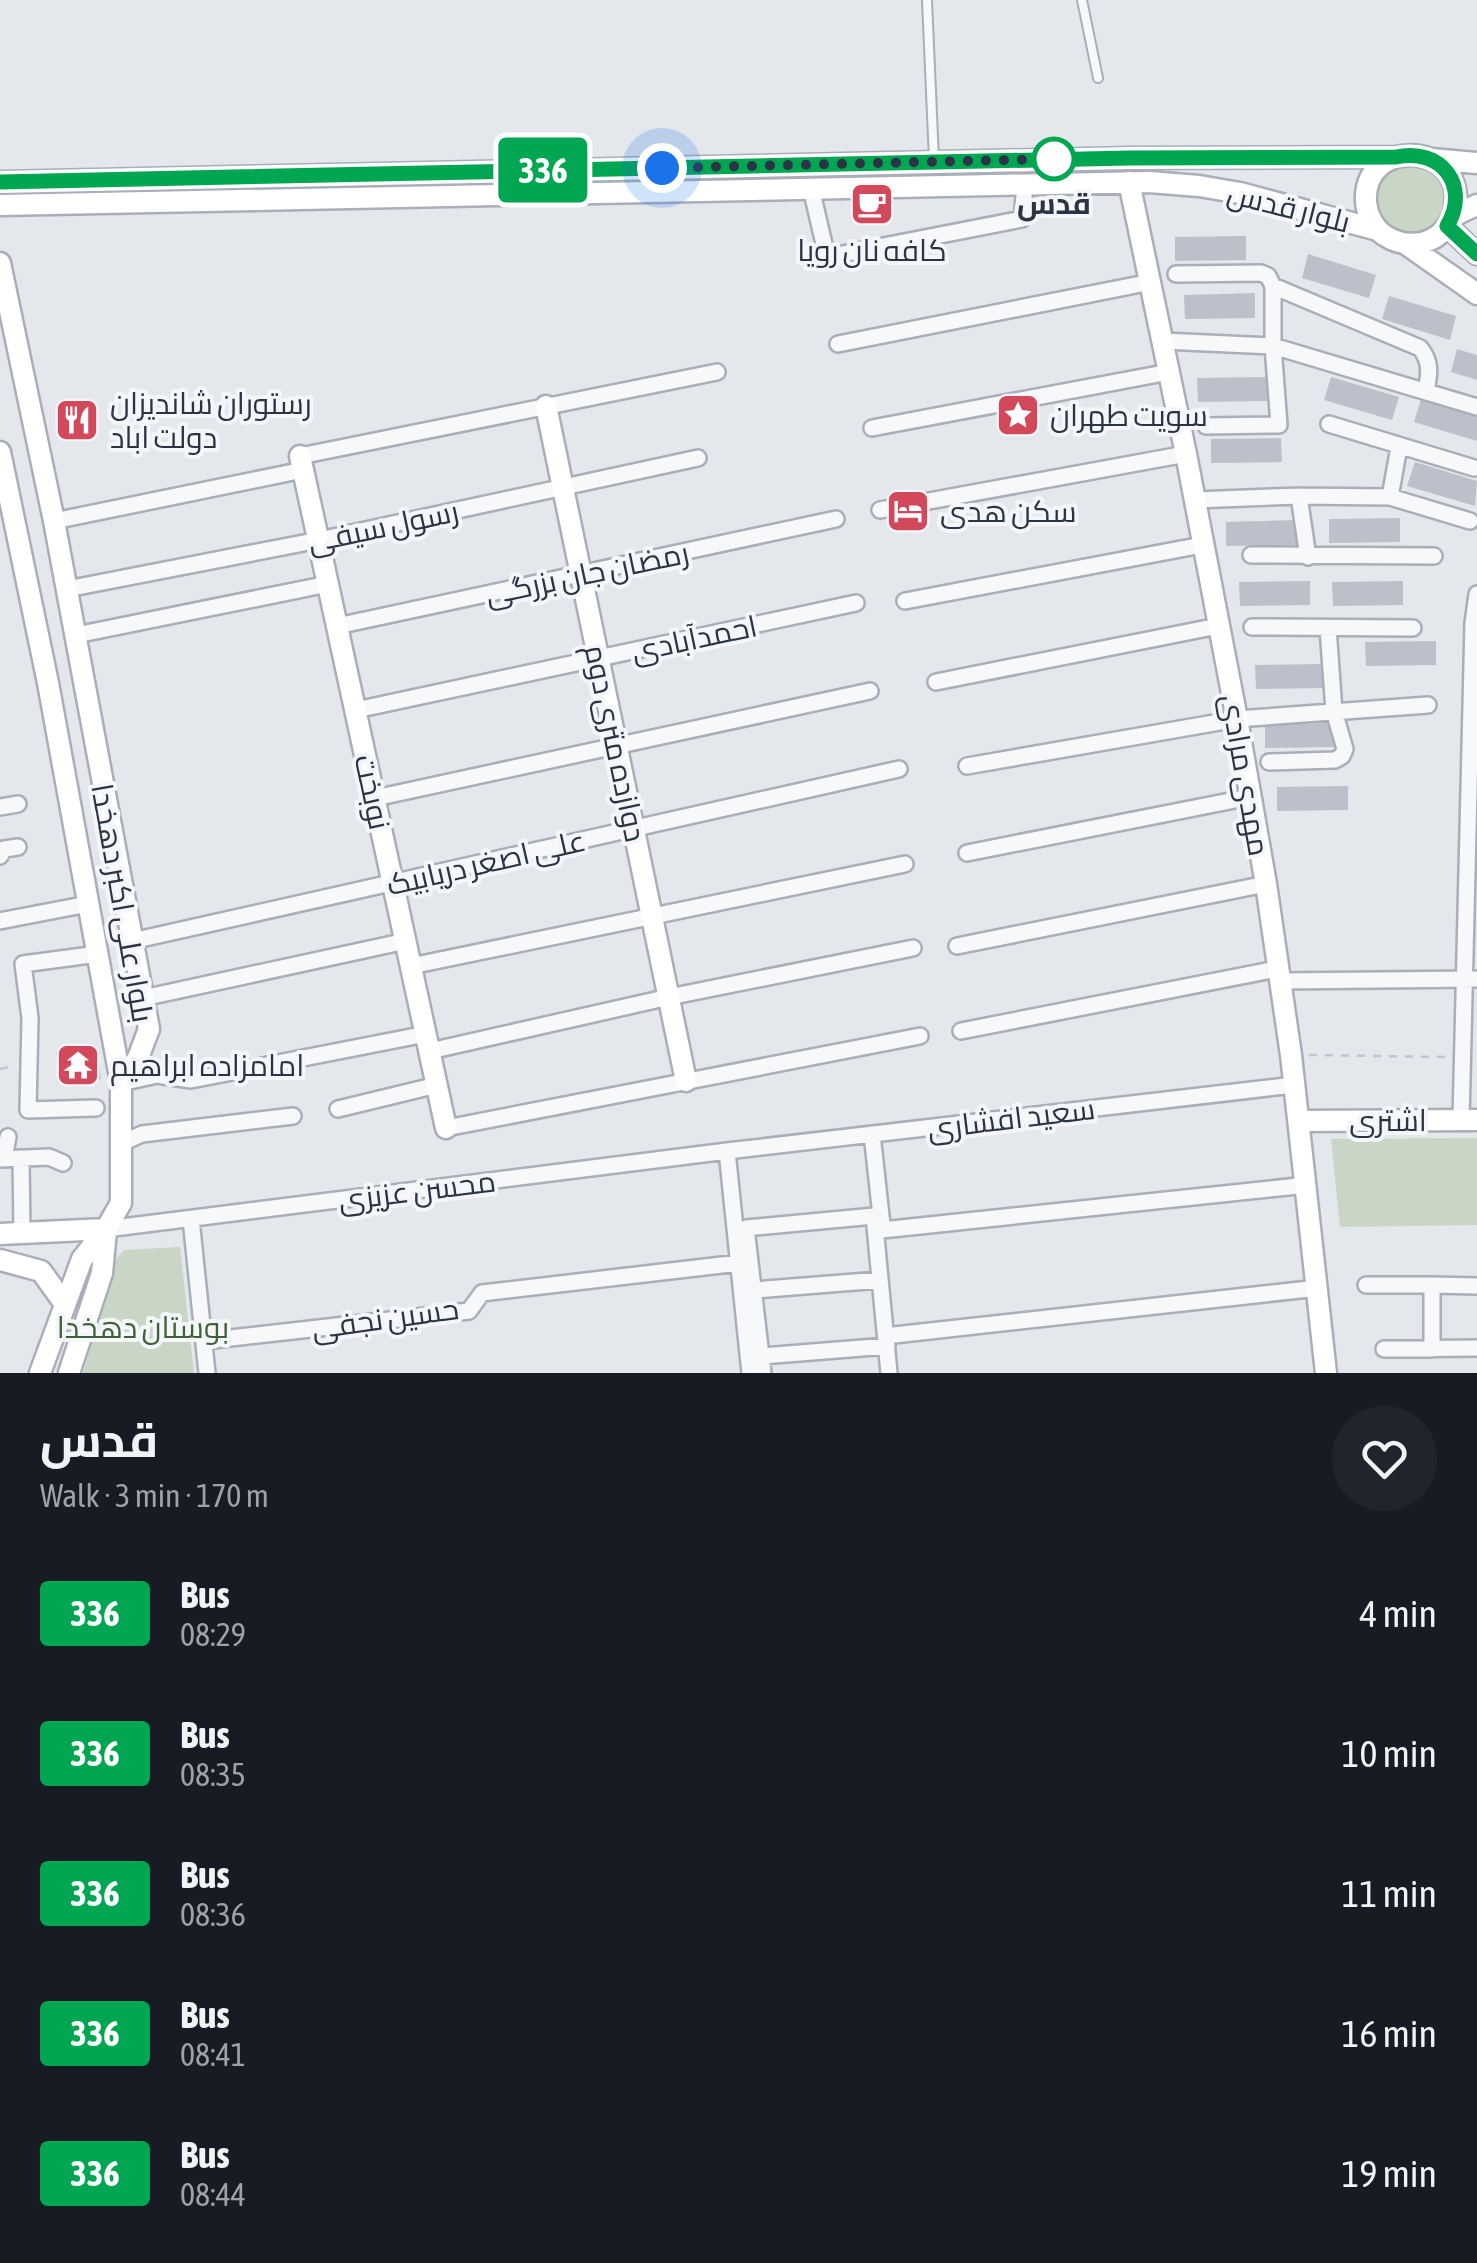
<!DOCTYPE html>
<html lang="en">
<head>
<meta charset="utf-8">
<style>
  :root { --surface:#171b24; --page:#20242c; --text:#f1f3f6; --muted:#9ea1a6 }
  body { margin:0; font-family:"Asap Condensed",Cairo,sans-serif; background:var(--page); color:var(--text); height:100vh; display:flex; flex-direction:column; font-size:38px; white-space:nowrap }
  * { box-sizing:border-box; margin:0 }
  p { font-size:32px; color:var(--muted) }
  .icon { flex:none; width:55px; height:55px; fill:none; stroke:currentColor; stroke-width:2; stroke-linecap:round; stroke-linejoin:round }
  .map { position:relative; height:1373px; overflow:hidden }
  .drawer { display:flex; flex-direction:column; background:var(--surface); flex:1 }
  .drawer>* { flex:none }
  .badge { padding:0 20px; border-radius:8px; font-size:35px; line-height:65px }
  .you { position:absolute; width:50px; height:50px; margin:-25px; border:8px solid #fff; border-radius:50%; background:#1a73e8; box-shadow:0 0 0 15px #1a73e833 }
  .map>.badge { position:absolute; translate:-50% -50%; box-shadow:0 0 0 5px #fff }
  .round { display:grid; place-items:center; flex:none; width:105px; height:105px; border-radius:52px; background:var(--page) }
  .overview { display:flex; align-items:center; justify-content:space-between; height:170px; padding:0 40px }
  h1 { font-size:48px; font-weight:700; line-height:75px }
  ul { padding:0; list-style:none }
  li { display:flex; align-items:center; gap:30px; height:140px; padding:0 40px }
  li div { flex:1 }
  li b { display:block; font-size:38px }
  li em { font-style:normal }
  li .badge { min-width:110px; font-weight:700; text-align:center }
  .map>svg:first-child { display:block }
</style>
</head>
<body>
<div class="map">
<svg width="1477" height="1373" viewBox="0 0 1477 1373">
  <rect width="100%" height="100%" fill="#e4e7ec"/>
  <!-- green -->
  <path fill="#c9d6c5" d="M1409,160L1443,175L1450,212L1422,238L1385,229L1372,206L1377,180L1385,170Z
    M1477,1138V1225L1340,1227L1331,1139Z
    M180,1247L194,1373H83L116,1259L124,1250Z"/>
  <!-- building -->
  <path fill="#bbc0ca" d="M1246,236V260L1175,261V237Z
    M1308,254L1376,275L1369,298L1302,278Z
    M1255,293V318L1185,319L1184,295Z
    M1389,296L1456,316L1450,340L1382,319Z
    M1457,349L1477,355V380L1451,372Z
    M1268,377V401L1198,402L1197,378Z
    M1331,377L1399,397L1392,420L1324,400Z
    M1421,399L1477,416V441L1414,422Z
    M1281,438L1282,462L1211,463V439Z
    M1415,462L1477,481L1475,506L1407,486Z
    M1400,518V542L1329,543V519Z
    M1296,520L1297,545L1226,546V522Z
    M1310,581V605L1240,606L1239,582Z
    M1403,581V605L1333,606L1332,582Z
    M1436,641V665L1366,666L1365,642Z
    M1326,664V688L1256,689L1255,665Z
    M1335,723L1336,747L1265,748V724Z
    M1348,786V810L1277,811V787Z
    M97,1047L101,1079L60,1083L56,1052Z"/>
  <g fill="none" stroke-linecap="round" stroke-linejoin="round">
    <!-- lane casing -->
    <g stroke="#a9aeb7" stroke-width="12">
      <path id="lane" d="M927,0L934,160
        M1082,0L1098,78"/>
    </g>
    <!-- street casing -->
    <g stroke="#a9aeb7" stroke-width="20">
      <path id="street" d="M811,188L827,257L1022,219L1025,184
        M1176,274L1261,273L1268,276L1273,286V346L1279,425L1206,426
        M1273,286L1420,348C1432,362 1429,375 1426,392
        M1163,341L1273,346L1477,407
        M838,344L1151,282
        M1329,424L1474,468
        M872,428L1169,372
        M300,456L717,372
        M1299,496L1308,557
        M1390,497L1399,447
        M1194,500L1299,496L1390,497L1470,521
        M880,510L1186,454
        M54,521L303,470
        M1251,555L1434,556
        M67,589L319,540L698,458
        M905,601L1202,545
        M337,626L836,519
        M1252,627L1413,628
        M76,635L328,584
        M936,682L1218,626
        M356,710L856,603
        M1269,762L1335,760L1342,756L1345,749L1334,711L1328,628
        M967,766L1237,719L1428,705
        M375,798L870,691
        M0,807L18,804
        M967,853L1250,797
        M0,856L4,849L18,847
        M0,921L88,904
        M132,941L899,769
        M957,946L1266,884
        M411,966L905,864
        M1280,981L1477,979
        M143,998L406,941
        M961,1031L1277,969
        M430,1051L669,997L913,948
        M121,1083L157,1075L191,1080L426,1034
        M96,1108L28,1110L30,1018L23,964L98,954
        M338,1109L437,1085
        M1461,1120L1473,623L1477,594
        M446,1128L920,1036
        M872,1134L882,1225
        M122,1143L142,1134L293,1116
        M727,1151L750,1373
        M21,1158L22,1234
        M0,1159L49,1157L63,1163
        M4,1159L8,1137
        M191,1219L207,1373
        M106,1229L727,1151L1294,1085
        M882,1230L1307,1185
        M1366,1285H1432V1349
        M1432,1285L1477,1286
        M754,1290L880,1280
        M894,1335L1318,1288
        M204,1341L469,1311L482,1293L739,1263
        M1384,1349L1477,1348
        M762,1356L887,1346
        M763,1373L746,1228L874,1216L889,1373"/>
    </g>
    <!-- secondary casing -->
    <g stroke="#a9aeb7" stroke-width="25">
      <path id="secondary" d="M1431,159L1477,163
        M0,182L1129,158L1396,157
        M1129,182L1186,454L1237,719L1266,884L1291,1055L1326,1373
        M0,205L1149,182L1199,186L1240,193L1378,230
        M1453,217C1475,141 1362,134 1366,202C1367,215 1374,228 1384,235C1402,247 1425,247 1441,233C1447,227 1450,220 1456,215C1462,211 1470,208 1477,205
        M1447,226L1477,254
        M1406,244L1477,294
        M0,263L54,521L149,1029L138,1058L121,1083
        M546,406L686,1081
        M0,452L48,683L121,1083V1203L106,1229L82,1259L40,1373
        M300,456L446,1128
        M1299,1121L1477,1120
        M0,1234L106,1229
        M0,1260L41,1271L64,1303
        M69,1373L102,1273L106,1231"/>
    </g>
    <!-- path -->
    <path stroke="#c2c5cb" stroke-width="2.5" stroke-dasharray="8 8" stroke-linecap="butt" d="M1309,1055L1446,1057
      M0,1069L14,1066"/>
    <!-- lane -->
    <use href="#lane" stroke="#f7f8fa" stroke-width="8"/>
    <!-- street -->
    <use href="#street" stroke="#f7f8fa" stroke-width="15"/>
    <!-- secondary -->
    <use href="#secondary" stroke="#fff" stroke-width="20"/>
  </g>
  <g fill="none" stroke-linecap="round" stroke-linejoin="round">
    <!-- line casing -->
    <g stroke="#fff" stroke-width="22">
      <path id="line" d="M0,182L1129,158L1396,157C1441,147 1471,186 1447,226L1477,254"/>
    </g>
    <!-- line -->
    <use href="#line" stroke="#00a651" stroke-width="15"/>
    <!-- walk -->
    <path stroke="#2b3445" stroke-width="10" stroke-dasharray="0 18" d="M662,168L1054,159"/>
  </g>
  <!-- icons -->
  <defs>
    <g id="cafe-square" transform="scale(2.25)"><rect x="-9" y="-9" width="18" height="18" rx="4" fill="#d1495b" stroke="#f4f6f9"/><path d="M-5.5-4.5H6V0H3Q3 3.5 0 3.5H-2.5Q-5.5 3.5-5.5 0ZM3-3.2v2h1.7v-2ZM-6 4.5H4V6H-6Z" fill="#fff"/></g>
    <g id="sight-square" transform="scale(2.25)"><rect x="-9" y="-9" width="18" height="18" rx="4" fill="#d1495b" stroke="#f4f6f9"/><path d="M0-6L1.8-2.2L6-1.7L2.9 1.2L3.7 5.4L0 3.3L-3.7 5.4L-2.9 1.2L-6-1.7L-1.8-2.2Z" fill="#fff"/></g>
    <g id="restaurant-square" transform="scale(2.25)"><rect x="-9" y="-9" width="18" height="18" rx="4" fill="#d1495b" stroke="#f4f6f9"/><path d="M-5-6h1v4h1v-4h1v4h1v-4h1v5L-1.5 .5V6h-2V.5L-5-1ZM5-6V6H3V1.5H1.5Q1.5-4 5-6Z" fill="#fff"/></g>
    <g id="hotel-square" transform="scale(2.25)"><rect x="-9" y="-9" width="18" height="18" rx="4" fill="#d1495b" stroke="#f4f6f9"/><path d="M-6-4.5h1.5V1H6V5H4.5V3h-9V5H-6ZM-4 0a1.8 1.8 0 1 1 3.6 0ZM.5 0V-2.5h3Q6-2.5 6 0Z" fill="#fff"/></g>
    <g id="temple-square" transform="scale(2.25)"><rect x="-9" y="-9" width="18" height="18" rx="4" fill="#d1495b" stroke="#f4f6f9"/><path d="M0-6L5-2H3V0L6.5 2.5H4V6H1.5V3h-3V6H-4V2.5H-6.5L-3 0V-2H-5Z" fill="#fff"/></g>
  </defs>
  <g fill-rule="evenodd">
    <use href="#cafe-square" x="872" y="204"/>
    <use href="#sight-square" x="1018" y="415"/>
    <use href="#restaurant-square" x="77" y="420"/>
    <use href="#hotel-square" x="908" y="511"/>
    <use href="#temple-square" x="78" y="1065"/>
  </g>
  <!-- markers -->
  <circle fill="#fff" stroke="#00a651" stroke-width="5" cx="1054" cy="159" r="20"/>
  <g text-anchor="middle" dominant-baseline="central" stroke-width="8" stroke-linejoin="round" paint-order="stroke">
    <!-- stop labels -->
    <g font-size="30" font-weight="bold" fill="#2b3445" stroke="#f4f6f9">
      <text x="1054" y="203">قدس</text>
    </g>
    <!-- street labels -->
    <g font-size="30" fill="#2b3445" stroke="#f4f6f9">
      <text transform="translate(1289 207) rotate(14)">بلوار قدس</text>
      <text transform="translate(383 526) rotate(-12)">رسول سیفی</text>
      <text transform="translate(587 573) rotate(-12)">رمضان جان بزرگی</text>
      <text transform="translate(694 638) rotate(-12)">احمدآبادی</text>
      <text transform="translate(616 743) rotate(78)">دوازده متری دوم</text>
      <text transform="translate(1246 775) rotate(80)">مهدی مرادی</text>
      <text transform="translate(373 792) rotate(78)">نوبخت</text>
      <text transform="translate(486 862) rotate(-13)">علی اصغر دریابیک</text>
      <text transform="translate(123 903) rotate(80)">بلوار علی اکبر دهخدا</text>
      <text transform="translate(1011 1118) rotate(-7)">سعید افشاری</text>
      <text x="1388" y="1120">اشتری</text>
      <text transform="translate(417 1190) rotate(-7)">محسن عزیزی</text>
      <text transform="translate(385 1318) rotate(-8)">حسین نجفی</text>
    </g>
    <!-- poi labels -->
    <g font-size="30" fill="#2b3445" stroke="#f4f6f9" text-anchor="start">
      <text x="872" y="250" text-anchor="middle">کافه نان رویا</text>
      <text x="110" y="403">رستوران شاندیزان<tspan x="110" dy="34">دولت اباد</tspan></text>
      <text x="1050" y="415">سويت طهران</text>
      <text x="940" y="511">سكن هدى</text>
      <text x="110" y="1065">امامزاده ابراهیم</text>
    </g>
    <!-- park labels -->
    <g font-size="30" fill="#3f6138" stroke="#f4f6f9">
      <text x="143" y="1327">بوستان دهخدا</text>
    </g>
  </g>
</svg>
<div class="you" style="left:662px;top:168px"></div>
<b class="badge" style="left:543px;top:170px;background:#00a651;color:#fff">336</b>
</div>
<section class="drawer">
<div class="overview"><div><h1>قدس</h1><p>Walk · 3 min · 170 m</p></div><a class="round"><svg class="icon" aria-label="heart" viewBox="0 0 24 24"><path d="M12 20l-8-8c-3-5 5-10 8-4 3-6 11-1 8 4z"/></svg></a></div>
<ul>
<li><span class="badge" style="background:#00a651;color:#fff">336</span><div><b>Bus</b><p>08:29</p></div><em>4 min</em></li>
<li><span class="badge" style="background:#00a651;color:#fff">336</span><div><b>Bus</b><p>08:35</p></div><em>10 min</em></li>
<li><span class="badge" style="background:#00a651;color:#fff">336</span><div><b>Bus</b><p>08:36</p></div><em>11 min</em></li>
<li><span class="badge" style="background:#00a651;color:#fff">336</span><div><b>Bus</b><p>08:41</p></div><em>16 min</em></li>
<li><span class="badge" style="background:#00a651;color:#fff">336</span><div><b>Bus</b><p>08:44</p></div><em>19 min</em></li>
</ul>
</section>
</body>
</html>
